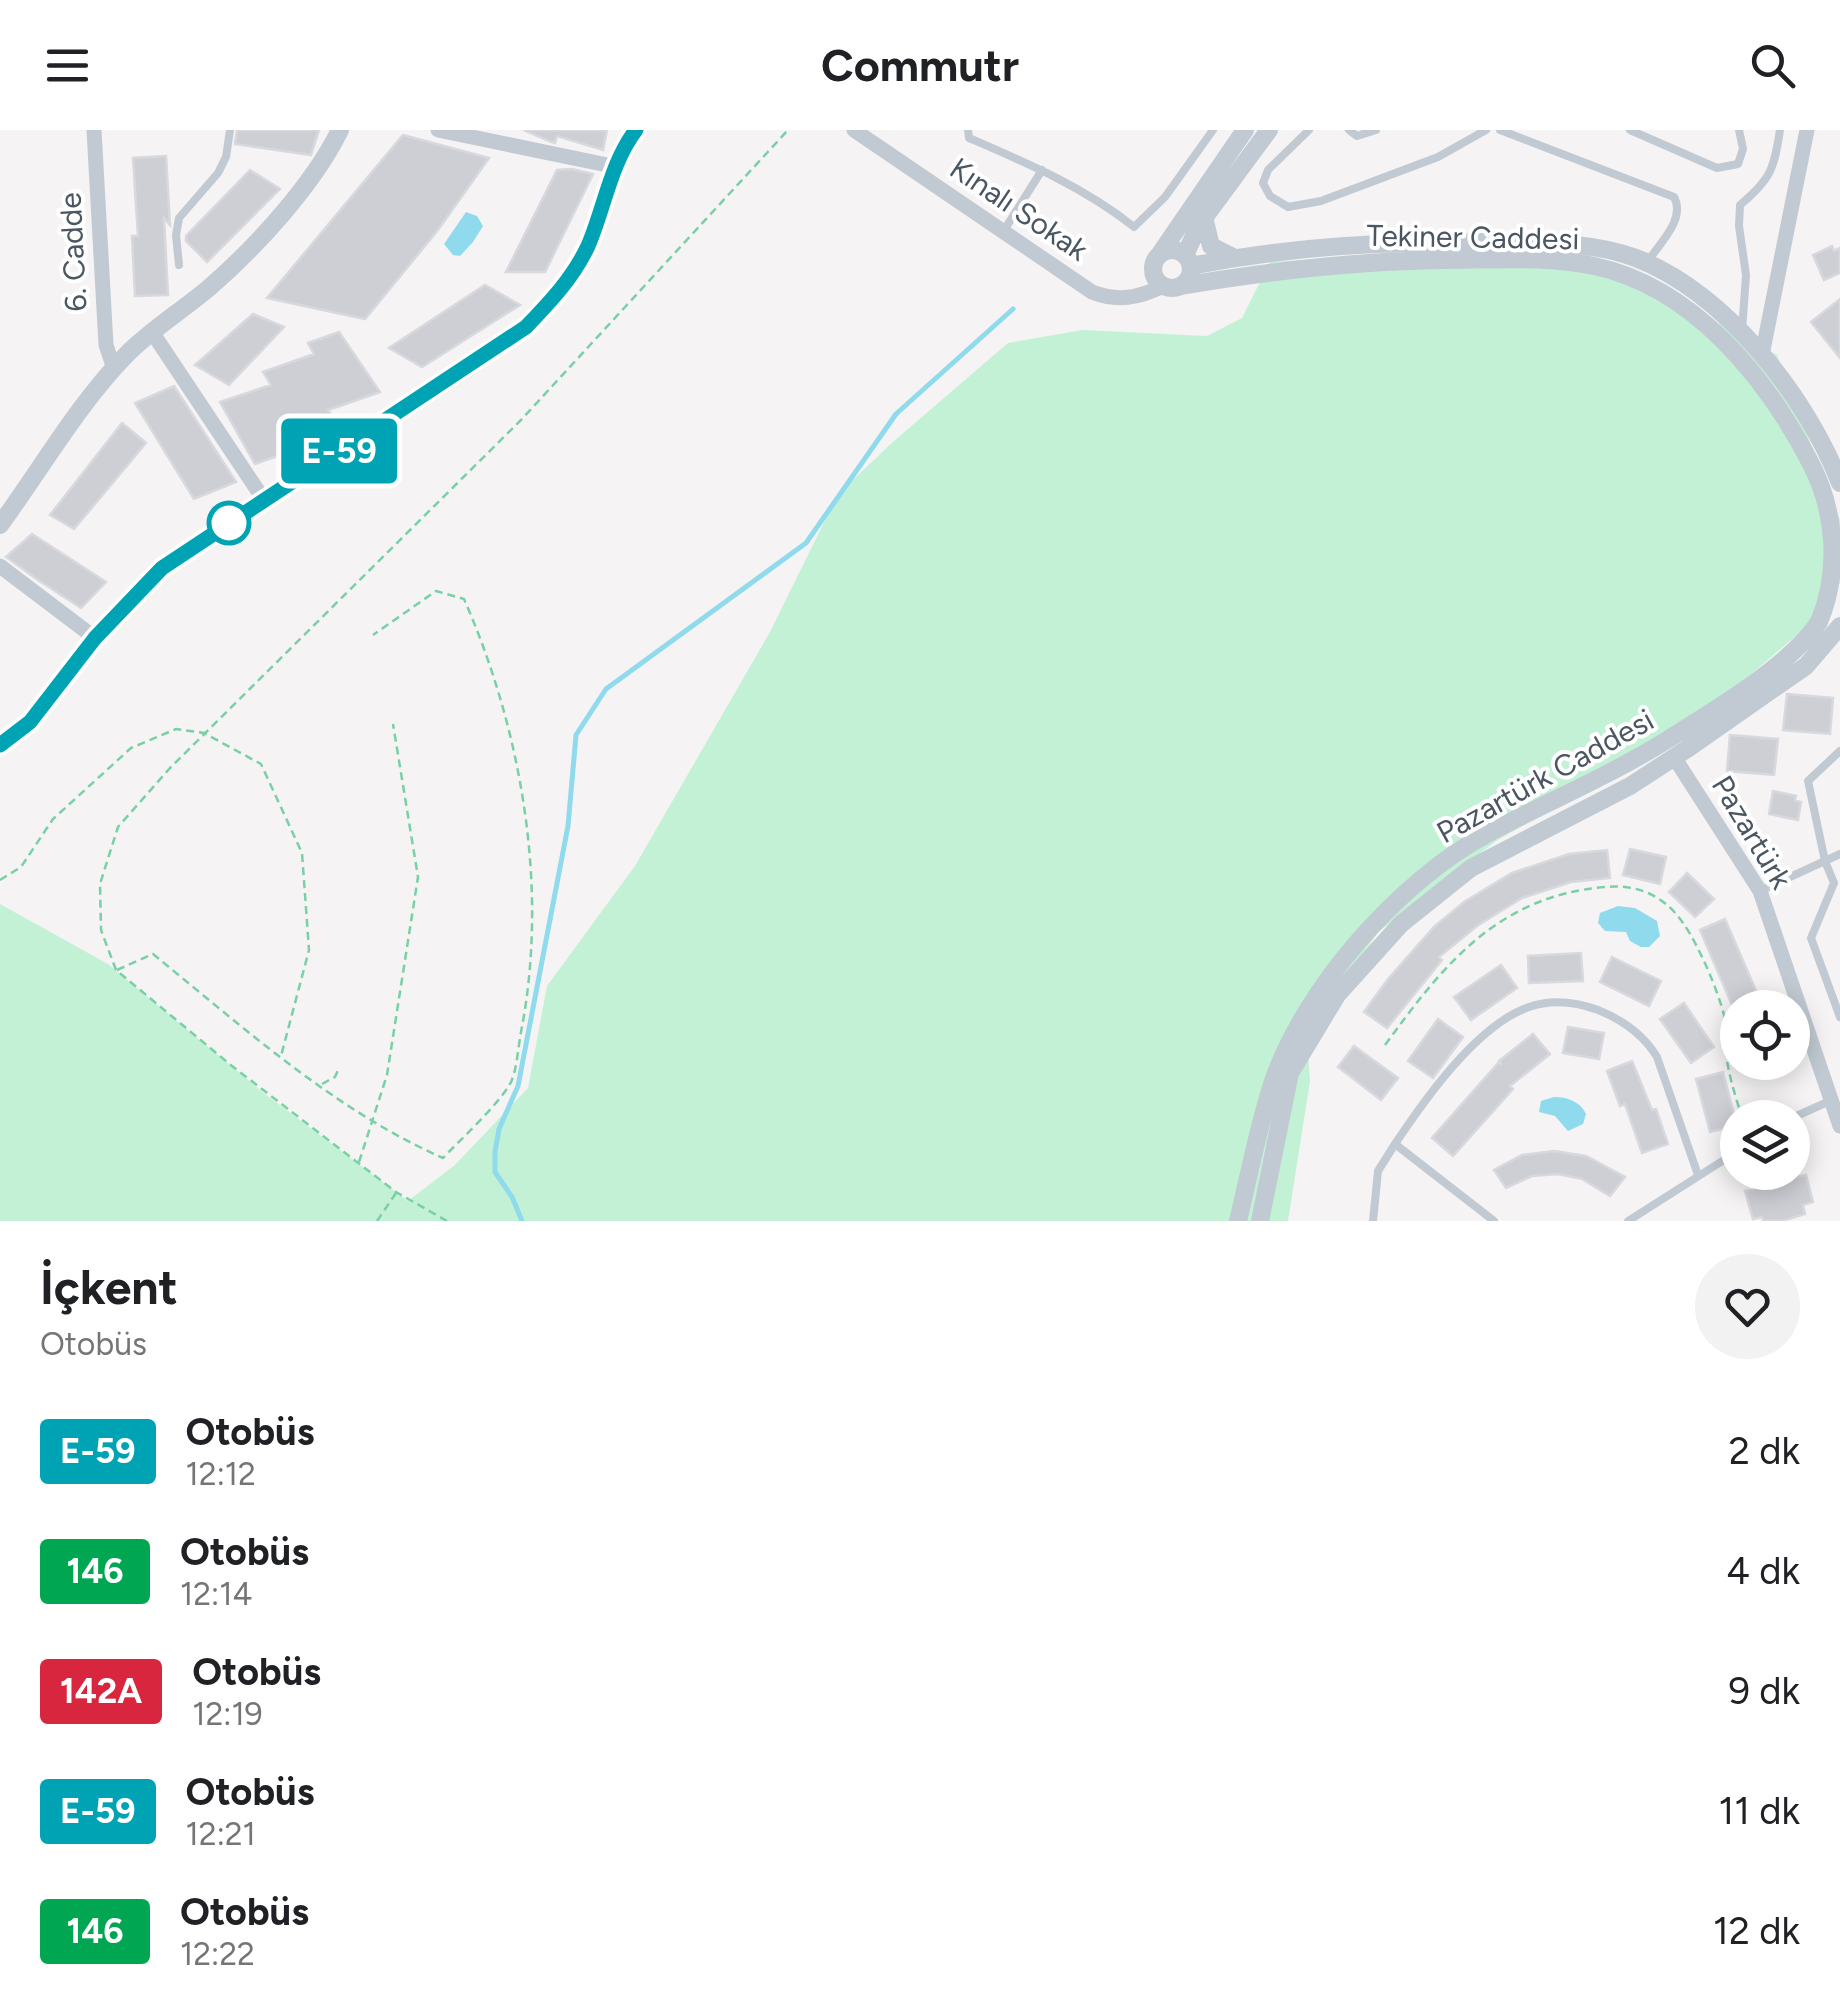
<!DOCTYPE html>
<html lang="tr">
<head>
<meta charset="utf-8">
<style>
  :root { --surface:#fff; --page:#f2f2f2; --text:#202124; --muted:#757577 }
  body { margin:0; font-family:Figtree,sans-serif; background:var(--page); color:var(--text); height:100vh; display:flex; flex-direction:column; font-size:38px; white-space:nowrap }
  * { box-sizing:border-box; margin:0 }
  p { font-size:32px; color:var(--muted) }
  .icon { flex:none; width:55px; height:55px; fill:none; stroke:currentColor; stroke-width:2; stroke-linecap:round; stroke-linejoin:round }
  .map { position:relative; height:1091px; overflow:hidden }
  .side { display:flex; flex-direction:column; background:var(--surface); flex:1 }
  .side>* { flex:none }
  .badge { padding:0 20px; border-radius:8px; font-size:35px; line-height:65px }
  .buttons { position:absolute; left:1720px; top:860px; display:grid; gap:20px }
  .buttons a { display:grid; place-items:center; width:90px; height:90px; border-radius:50%; background:var(--surface); box-shadow:0 5px 25px #0003; font-size:50px }
  .map>.badge { position:absolute; translate:-50% -50%; box-shadow:0 0 0 5px #fff }
  .round { display:grid; place-items:center; flex:none; width:105px; height:105px; border-radius:52px; background:var(--page) }
  .summary { display:flex; align-items:center; justify-content:space-between; height:170px; padding:0 40px }
  h1 { font-size:48px; font-weight:700; line-height:75px }
  ul { padding:0; list-style:none }
  li { display:flex; align-items:center; gap:30px; height:120px; padding:0 40px }
  li div { flex:1 }
  li b { display:block; font-size:38px }
  li em { font-style:normal }
  li .badge { min-width:110px; font-weight:700; text-align:center }
  header { display:flex; justify-content:space-between; align-items:center; height:130px; padding:0 40px; background:var(--surface); font-size:45px; font-weight:700 }
  .map>svg:first-child { display:block }
</style>
</head>
<body>
<header><svg class="icon" aria-label="menu" viewBox="0 0 24 24"><path d="M4 6h16M4 12h16M4 18h16"/></svg>Commutr<svg class="icon" aria-label="search" viewBox="0 0 24 24"><circle cx="10" cy="10" r="6"/><path d="M15 15l6 6"/></svg></header>
<div class="map">
<svg width="1840" height="1091" viewBox="0 0 1840 1091">
  <rect width="100%" height="100%" fill="#f5f3f3"/>
  <!-- green -->
  <path fill="#c3f1d5" d="M1575,120L1654,151L1715,191L1777,225L1840,390V453L1820,485L1749,546L1646,625L1496,711L1377,803L1307,912L1310,951L1288,1091H0V774L108,834L265,964L408,1071L455,1035L528,958L547,856L635,736L770,502L838,364L894,311L1008,213L1083,200L1207,206L1242,188L1270,132L1462,121Z"/>
  <!-- water -->
  <path fill="#90daee" d="M466,82L477,86L483,96L473,112L460,126L453,125L444,114Z
    M1618,776L1635,778L1657,791L1660,806L1649,817H1641L1630,811L1626,802L1605,801L1598,793L1600,783Z
    M1554,967C1567,967 1580,971 1586,984L1583,994L1568,1001L1555,986L1539,982L1541,971Z"/>
  <g fill="none" stroke-linecap="round" stroke-linejoin="round">
    <!-- stream -->
    <path stroke="#90daee" stroke-width="5" d="M522,1091L512,1067L495,1042V1022L499,999L518,956L568,696L576,605L606,559L806,413L896,284L1013,179"/>
  </g>
  <!-- building -->
  <path fill="#cdcfd5" stroke="#d7d9de" stroke-width="2.5" d="M237,0H319L311,25L235,14Z
    M524,0H607L603,20L557,6L555,13L549,11Z
    M403,5L489,28L438,100L365,189L267,168Z
    M166,26L170,95L164,88L168,165L135,166L132,106H138L133,28Z
    M572,39L593,44L545,142H506L557,40Z
    M250,40L280,59L207,132L186,111V106Z
    M1832,116L1834,121L1840,118V143L1824,150L1813,125Z
    M485,155L520,175L422,237L389,218Z
    M1840,169V228L1811,192Z
    M253,184L284,197L229,255L195,235Z
    M339,202L380,262L328,280L335,291L283,309L292,321L255,334L220,272L271,255L263,242L314,224L308,213Z
    M174,256L236,352L194,369L135,273Z
    M122,293L146,313L74,399L50,385Z
    M32,404L106,452L81,478L38,450L6,427Z
    M1787,564L1833,568L1830,604L1783,600Z
    M1730,605L1778,609L1774,645L1727,641Z
    M1773,661L1796,666L1795,670L1801,672L1798,690L1769,684Z
    M1630,719L1666,727L1660,754L1623,745Z
    M1607,720L1610,748L1571,752L1522,768L1477,796L1439,827L1442,830L1387,898L1364,882L1388,849L1434,797L1464,772L1512,743L1569,724Z
    M1687,743L1714,769L1695,787L1669,762Z
    M1725,789L1760,870L1734,880L1700,800Z
    M1581,823L1583,851L1529,853L1528,826Z
    M1612,827L1661,851L1649,876L1600,852Z
    M1501,835L1517,858L1471,890L1454,867Z
    M1684,873L1714,917L1691,933L1660,889Z
    M1438,889L1463,907L1433,948L1408,931Z
    M1568,897L1604,903L1599,929L1563,923Z
    M1533,904L1550,924L1510,956L1513,959L1453,1026L1432,1008L1499,932L1502,935L1499,931Z
    M1354,916L1398,948L1381,970L1338,937Z
    M1632,931L1652,980L1656,979L1668,1014L1642,1023L1625,974L1620,976L1607,941Z
    M1723,942L1737,995L1710,1002L1696,949Z
    M1554,1021L1586,1026L1625,1047L1610,1066L1582,1049L1558,1044L1532,1046L1506,1058L1494,1040L1522,1025Z
    M1769,1042H1795L1796,1047L1806,1045L1813,1072L1803,1075L1805,1084L1782,1091H1763L1762,1087L1753,1089L1745,1061L1754,1059L1751,1048Z"/>
  <g fill="none" stroke-linecap="round" stroke-linejoin="round">
    <!-- path -->
    <path stroke="#7ad0a6" stroke-width="2.5" stroke-dasharray="8 5" stroke-linecap="butt" d="M0,750L21,737L53,689L131,618L176,599L204,603L261,634L302,723L309,820L281,926
      M117,840L153,824C244,898 336,981 443,1028C462,1008 497,976 510,954C517,941 518,917 521,902C549,759 522,601 464,469L436,461L373,505
      M1385,915C1444,834 1498,766 1605,757C1637,754 1664,765 1683,793C1700,817 1722,869 1727,898C1729,911 1725,924 1728,936C1731,953 1737,971 1742,988
      M322,954L335,947L339,938
      M359,1032L387,945L418,747L393,594
      M377,1091L396,1063
      M447,1091L396,1062L232,936L116,840L101,800L100,754L118,697L170,638L521,290L788,0"/>
    <!-- service -->
    <path stroke="#c1cad2" stroke-width="8" d="M968,0L969,8C1027,33 1084,57 1134,97L1165,67L1213,0
      M1309,0L1268,40L1263,53L1270,66L1288,77L1321,71L1438,27L1486,0
      M1349,0L1357,6L1376,0
      M1500,0L1674,67C1686,89 1660,113 1648,131
      M1630,0L1717,38L1738,34L1743,19L1739,0
      M1003,102L1042,40
      M179,135L176,105L179,88L218,43L226,27L230,0
      M1742,201L1746,145L1739,96L1740,75C1771,49 1774,39 1780,0
      M1840,621L1808,651L1825,731L1834,753L1811,808L1840,887
      M1760,761L1840,724
      M1792,988L1832,970
      M1373,1091L1378,1041L1395,1014
      M1494,1091L1395,1014C1425,969 1477,895 1529,877C1552,869 1576,872 1598,880C1623,890 1643,904 1657,927L1698,1045
      M1628,1091L1738,1021"/>
    <!-- minor -->
    <path stroke="#c1cad2" stroke-width="15" d="M94,0L106,215L114,239
      M438,0L617,37
      M854,0L1092,162C1117,172 1139,168 1163,156
      M152,202L264,370
      M1762,225L1807,0
      M0,436L95,508
      M1674,627L1760,761L1840,996"/>
    <!-- tertiary -->
    <path stroke="#c1cad2" stroke-width="18" d="M1204,87L1211,116L1235,128
      M1153 139a19 19 0 1 1 38 0a19 19 0 1 1-38 0Z
      M1185,125L1199,95L1269,0
      M1157,128L1245,0
      M1191,136C1293,116 1389,111 1493,112C1541,113 1591,111 1636,128C1725,163 1806,265 1840,353
      M1181,156C1269,141 1355,131 1444,130C1494,130 1546,126 1594,136C1693,157 1766,247 1810,332C1836,381 1840,442 1819,492C1790,536 1713,581 1667,610C1609,646 1547,672 1487,704C1399,751 1304,859 1272,954C1258,998 1249,1045 1238,1091
      M0,395C41,339 78,274 127,224C152,199 183,180 210,157C256,117 313,55 340,0
      M0,614L30,592L95,508L162,438L468,238L526,197L563,159L587,119L617,37L636,0
      M1260,1091L1290,943L1337,865L1401,794L1471,738L1630,656L1687,619L1806,536L1840,496"/>
  </g>
  <g fill="none" stroke-linecap="round" stroke-linejoin="round">
    <!-- line casing -->
    <g stroke="#fff" stroke-width="22">
      <path id="line" d="M0,615L30,592L95,508L162,438L526,197C550,172 573,148 588,116C604,79 611,32 636,0"/>
    </g>
    <!-- line -->
    <use href="#line" stroke="#00a3b4" stroke-width="15"/>
  </g>
  <!-- markers -->
  <circle fill="#fff" stroke="#00a3b4" stroke-width="5" cx="229" cy="393" r="20"/>
  <g text-anchor="middle" dominant-baseline="central" stroke-width="8" stroke-linejoin="round" paint-order="stroke">
    <!-- street labels -->
    <g font-size="30" fill="#4a5661" stroke="#fff">
      <text transform="translate(1019 79) rotate(34)">Kınalı Sokak</text>
      <text transform="translate(1473 107) rotate(1)">Tekiner Caddesi</text>
      <text transform="translate(73 122) rotate(-93)">6. Cadde</text>
      <text transform="translate(1545 646) rotate(-29)">Pazartürk Caddesi</text>
      <text transform="translate(1752 702) rotate(59)">Pazartürk</text>
    </g>
  </g>
</svg>
<div class="buttons">
<a><svg class="icon" aria-label="locate" viewBox="0 0 24 24"><circle cx="12" cy="12" r="6"/><path d="M12 2v4M12 18v4M2 12h4M18 12h4"/></svg></a>
<a><svg class="icon" aria-label="layers" viewBox="0 0 24 24"><path d="M12 4l9 5-9 5-9-5zM3 14l9 5 9-5"/></svg></a>
</div>
<b class="badge" style="left:339px;top:321px;background:#00a3b4;color:#fff">E-59</b>
</div>
<section class="side">
<div class="summary"><div><h1>İçkent</h1><p>Otobüs</p></div><a class="round"><svg class="icon" aria-label="heart" viewBox="0 0 24 24"><path d="M12 20l-8-8c-3-5 5-10 8-4 3-6 11-1 8 4z"/></svg></a></div>
<ul>
<li><span class="badge" style="background:#00a3b4;color:#fff">E-59</span><div><b>Otobüs</b><p>12:12</p></div><em>2 dk</em></li>
<li><span class="badge" style="background:#00a651;color:#fff">146</span><div><b>Otobüs</b><p>12:14</p></div><em>4 dk</em></li>
<li><span class="badge" style="background:#d7263d;color:#fff">142A</span><div><b>Otobüs</b><p>12:19</p></div><em>9 dk</em></li>
<li><span class="badge" style="background:#00a3b4;color:#fff">E-59</span><div><b>Otobüs</b><p>12:21</p></div><em>11 dk</em></li>
<li><span class="badge" style="background:#00a651;color:#fff">146</span><div><b>Otobüs</b><p>12:22</p></div><em>12 dk</em></li>
</ul>
</section>
</body>
</html>
